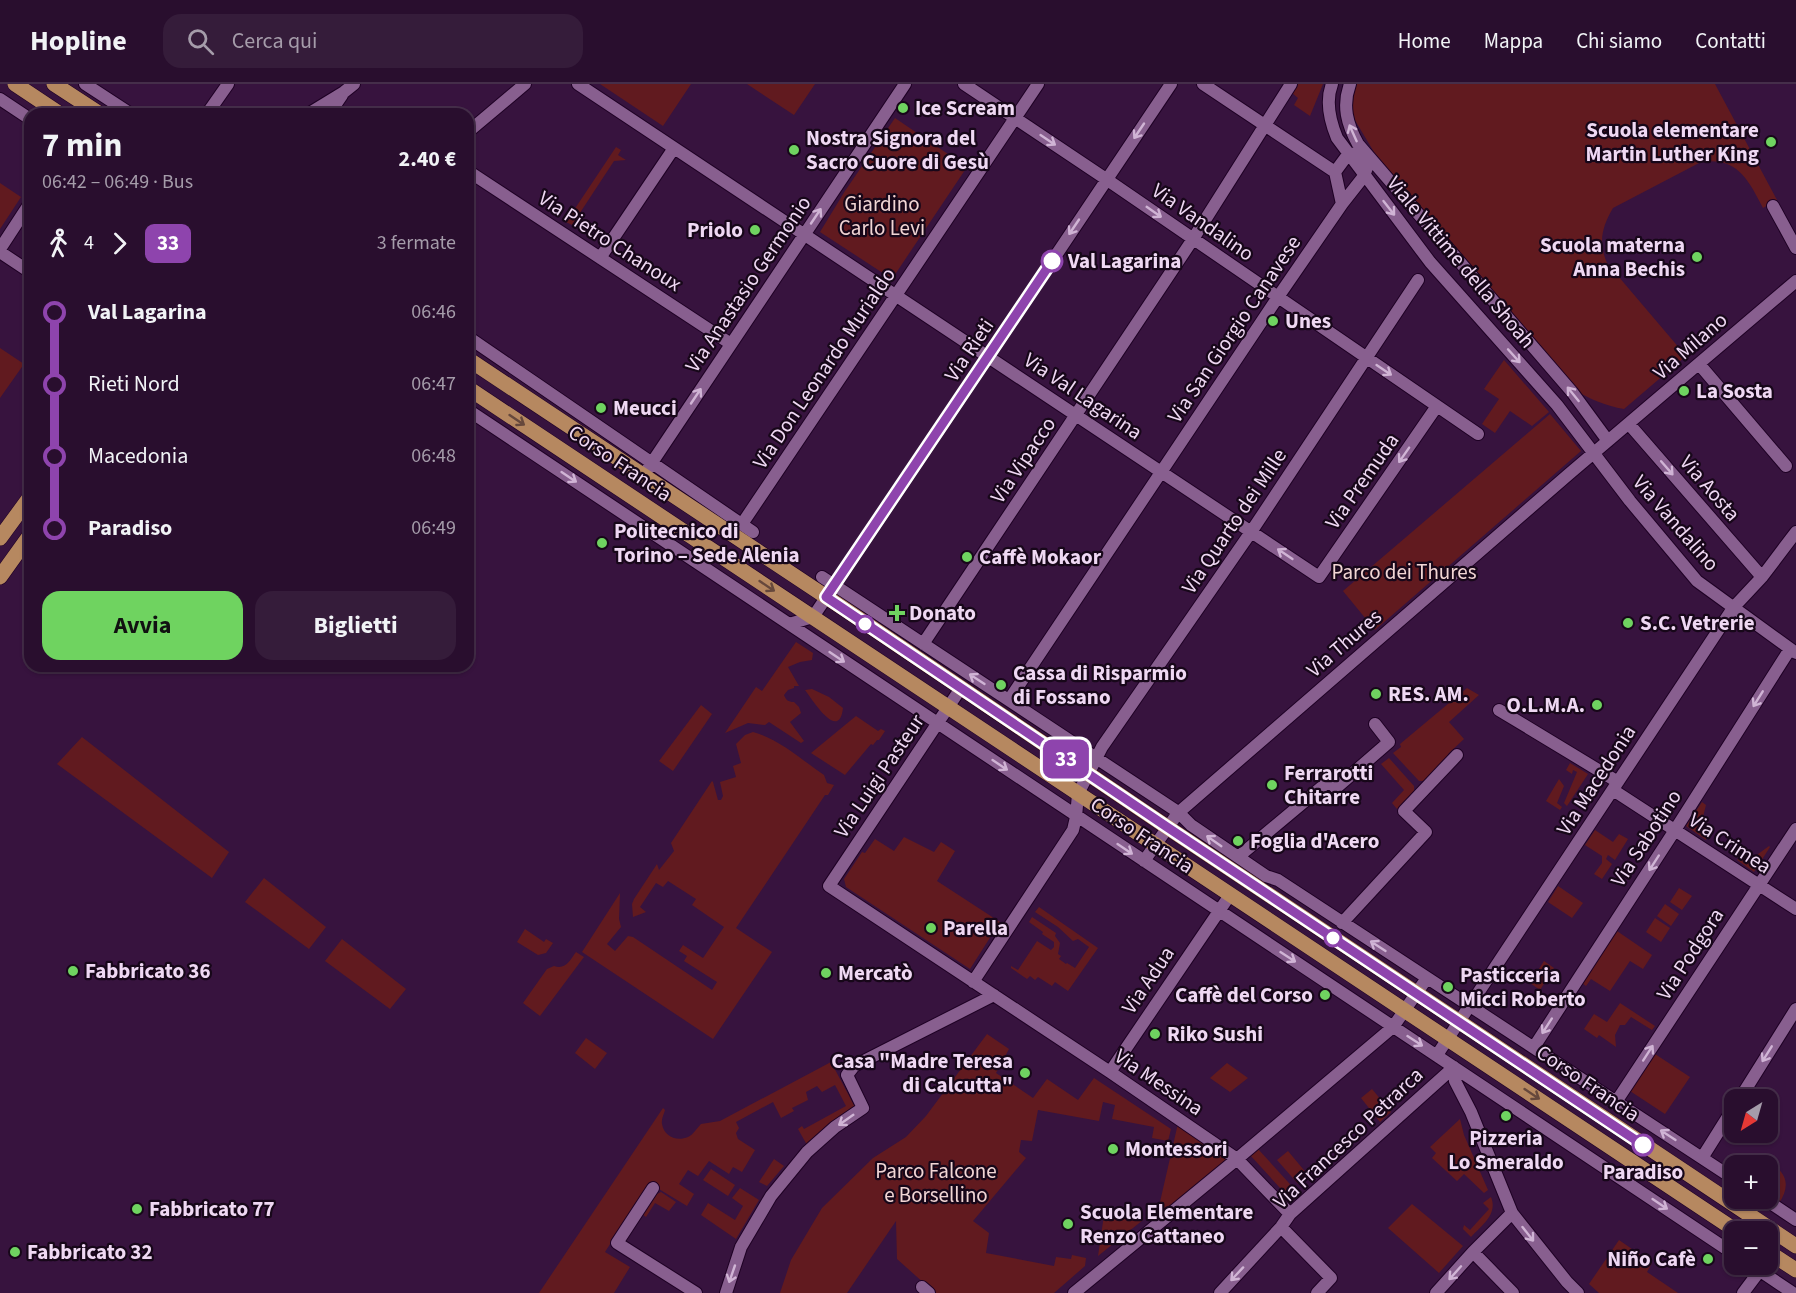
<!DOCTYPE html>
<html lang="it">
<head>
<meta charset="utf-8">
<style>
  :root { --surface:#290e2e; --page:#351c3a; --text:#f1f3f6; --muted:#a59caa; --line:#452e4a; --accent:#6fd360 }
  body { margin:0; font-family:"Source Sans 3",sans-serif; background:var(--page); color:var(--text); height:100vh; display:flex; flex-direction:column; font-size:22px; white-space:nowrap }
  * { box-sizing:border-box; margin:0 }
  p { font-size:20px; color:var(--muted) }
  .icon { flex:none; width:33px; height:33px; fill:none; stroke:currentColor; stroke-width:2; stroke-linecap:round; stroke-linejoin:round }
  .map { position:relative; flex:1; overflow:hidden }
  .panel { position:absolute; left:24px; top:24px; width:450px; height:564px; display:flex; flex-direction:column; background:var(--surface); border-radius:18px; box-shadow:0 2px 4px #0004,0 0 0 2px var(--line) }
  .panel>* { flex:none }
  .badge { padding:0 12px; border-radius:9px; font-size:21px; line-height:39px }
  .needle { width:39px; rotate:217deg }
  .buttons { position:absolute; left:1724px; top:1005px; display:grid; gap:12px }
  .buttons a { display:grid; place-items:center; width:54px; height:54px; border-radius:12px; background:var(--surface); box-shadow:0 2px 4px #0004,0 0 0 2px var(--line); font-size:30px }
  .map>.badge { position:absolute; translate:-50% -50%; box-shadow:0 0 0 3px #fff }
  .legs { display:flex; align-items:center; gap:9px; height:66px; padding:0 18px; font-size:20px }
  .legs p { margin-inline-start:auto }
  .head { display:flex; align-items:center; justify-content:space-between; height:102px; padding:0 18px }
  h1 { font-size:33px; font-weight:700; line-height:45px }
  .button { display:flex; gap:12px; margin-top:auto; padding:12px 18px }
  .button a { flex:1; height:69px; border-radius:18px; background:var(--accent); color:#111; font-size:24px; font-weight:700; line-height:69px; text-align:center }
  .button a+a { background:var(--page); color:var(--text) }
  ul { padding:0 18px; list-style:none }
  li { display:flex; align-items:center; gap:21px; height:72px; font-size:22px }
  li i { display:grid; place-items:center; width:9px; height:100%; margin:0 8px; background:currentColor }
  li i::after { content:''; width:15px; height:15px; margin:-8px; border:4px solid; border-radius:50%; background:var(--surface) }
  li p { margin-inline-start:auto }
  li:first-child i { background:linear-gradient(#0000 50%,currentColor 0) }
  li:last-child i { background:linear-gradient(currentColor 50%,#0000 0) }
  header { display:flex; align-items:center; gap:36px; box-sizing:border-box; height:84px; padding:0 30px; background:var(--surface); border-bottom:2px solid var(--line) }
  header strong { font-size:28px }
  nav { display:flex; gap:33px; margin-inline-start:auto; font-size:21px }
  .search { width:420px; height:54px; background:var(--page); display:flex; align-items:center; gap:15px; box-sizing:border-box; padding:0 21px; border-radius:18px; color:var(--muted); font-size:22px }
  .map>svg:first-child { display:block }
</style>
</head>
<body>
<header>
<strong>Hopline</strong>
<div class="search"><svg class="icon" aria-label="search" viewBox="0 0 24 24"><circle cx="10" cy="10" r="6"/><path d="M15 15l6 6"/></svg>Cerca qui</div>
<nav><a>Home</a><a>Mappa</a><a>Chi siamo</a><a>Contatti</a></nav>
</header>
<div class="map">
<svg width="1796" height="1209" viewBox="0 0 1796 1209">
  <rect width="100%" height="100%" fill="#37133e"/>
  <!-- green -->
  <path fill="#611a1f" d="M600,0H691L663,42Z
    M747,0H815L794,31Z
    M1296,0H1323L1310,32L1294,21L1298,14L1291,8Z
    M1354,0H1715L1777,116L1763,124C1748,95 1737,73 1701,78L1613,124C1602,143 1598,158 1607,179L1686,272L1624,325C1606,322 1590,315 1574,306L1374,68L1350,28Z
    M895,34L967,83L892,195L820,148L845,107Z
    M616,63L621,66L618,71L626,76L614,77L572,141L566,138Z
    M0,99L21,113L0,145Z
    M0,264L24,280L0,314Z
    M1504,276L1549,328L1532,342L1510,327L1495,349L1482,340L1499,315L1484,305Z
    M1550,330L1581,367L1375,546L1343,507Z
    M796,558L813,569L812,576L800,578L788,583L799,602H794V604L788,606L784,611C786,616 788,618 794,618L799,623L801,629L790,638L804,657L801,659L769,638L765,641L748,639L725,649L756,603L762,607Z
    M1467,604L1479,611L1449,638L1464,655L1448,670L1450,672L1425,697H1419L1393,669L1401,663L1400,660Z
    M812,605L829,613L843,624C839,659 812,615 805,606Z
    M701,621L712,630L673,687L659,677Z
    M856,632L878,647L881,645L885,647L879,656H877L873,661L871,660L845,691L811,669Z
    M753,648C779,655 802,676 824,691L827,699L834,701L828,711H825L736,844L772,868L713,955L582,868L620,809L619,835L621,843L607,860L615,867L628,852L633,853L712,906L717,898L684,877L687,872L679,867L683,861L703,874L724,843L692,821L696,815L668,797L663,803L656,799L640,823L646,828L633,833L632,820L634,815L657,780L659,786L674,767L671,759L712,697L713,698L718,716H721L723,712L720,698L736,693L733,682L741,679L736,660L745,651Z
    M82,653L229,768L212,794L57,680Z
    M1389,674L1414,702V707L1397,725L1392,719L1404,706L1381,680Z
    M1570,679L1588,690L1567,722L1564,719L1577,688L1573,686L1572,690L1566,686Z
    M1559,695L1564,702L1557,719L1562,723L1560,726L1546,717Z
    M1702,718L1706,721L1699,748L1707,752L1706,756L1686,742Z
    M1595,746L1613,758L1619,750L1628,755L1615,776L1608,771L1606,775L1612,780L1602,795L1594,790L1602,779V772L1585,761Z
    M904,753L934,768L941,758L955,767L937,797L1000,838L970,885L846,803L844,795L862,768L865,769L875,755L894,767Z
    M1769,762L1770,763L1754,788L1737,776L1740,773L1746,779Z
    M264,794L326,843L309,865L245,818Z
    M1558,802L1583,819L1572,834L1548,818Z
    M1679,804L1692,812L1682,826L1670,818Z
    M1665,820L1679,830L1671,842L1657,832Z
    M1039,823L1098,864L1068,907L1055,898L1052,902L1038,893L1035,896L1030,892L1027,895L1011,884V882L1018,886L1037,857L1051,866L1054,863V858L1042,850L1043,848L1029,838L1032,833L1056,849L1055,852L1060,859L1058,870L1061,872L1059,875L1066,880L1067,879L1075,884L1089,863L1078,855L1073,857L1058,843L1035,828Z
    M1655,834L1670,844L1661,858L1646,848Z
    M525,845L544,858L546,855L553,859L546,869L538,871L517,858Z
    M1617,847L1652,871L1643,885L1630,877L1610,907L1591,895L1586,902L1582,899Z
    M342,855L406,905L390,925L325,877Z
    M576,868L584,873L540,932L523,919L547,885L554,882C566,886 570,876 576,868Z
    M1544,877L1554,884L1540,906L1530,899Z
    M1620,919L1655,942L1652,946L1631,933L1625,941H1620L1615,951L1616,963L1599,951L1597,954L1584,945L1594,930L1607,938Z
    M987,950L1009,965L996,989L1033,1014L1047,995L1078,1016L1094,994L1171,1045L1168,1057L1152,1054L1154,1043L1112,1035L1115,1021L1103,1018L1099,1037L1038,1026L1032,1057L1021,1056L1019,1068L1026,1074L973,1137L989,1149L986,1169L1054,1182L1056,1173L1071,1175L1072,1171L1086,1174L1085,1182L1054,1209H935L897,1175L896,1137L847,1209H780L791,1176L822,1124L873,1074L906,1053L926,1032Z
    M586,954L607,969L595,985L575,969Z
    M1655,970L1690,993L1665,1030L1630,1007Z
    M831,978L855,1023L827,1042L807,1061L798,1045L802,1042L804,1045L846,1022L835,1001L822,1008L817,1002L806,1008L808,1016L792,1024L794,1027L781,1034L773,1018L736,1038L739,1044L736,1049L738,1055L755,1066L742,1088L733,1083L729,1090L709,1077L698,1092L688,1086L679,1100L694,1110L687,1122L649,1099L605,1168L630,1183L614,1209H539L663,1024L665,1026C664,1030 661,1035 662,1040C664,1052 676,1058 688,1053C693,1051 697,1044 701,1040L720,1037Z
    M1227,979L1248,994L1230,1008L1210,994Z
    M1372,1005L1391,1028L1380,1038L1361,1014Z
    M1179,1035L1237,1075L1154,1143L1157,1131Z
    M1460,1035L1464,1051L1488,1106L1484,1109L1464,1090L1457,1097L1432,1074L1436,1069L1430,1063Z
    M1258,1065L1299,1110L1292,1117L1250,1071Z
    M1288,1067L1308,1091L1298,1100L1277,1076Z
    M774,1075L784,1082L767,1102L759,1098Z
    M1776,1083C1789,1093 1788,1106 1779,1119L1767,1111V1097Z
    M711,1085L735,1101L728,1112L703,1096Z
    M740,1104L759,1116L736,1155L701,1131L708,1119L735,1136L743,1122L732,1114Z
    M661,1108L676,1118L669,1127L655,1119L646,1133L642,1130L655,1111Z
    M1491,1113C1498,1130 1482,1141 1471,1153L1463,1145L1464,1141L1470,1146L1489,1125L1483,1119Z
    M1412,1120L1463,1162L1439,1189L1388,1144Z
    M1116,1127L1140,1131L1143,1136L1098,1172L1104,1131L1109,1128Z
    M1619,1156L1652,1179L1647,1188L1678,1209H1599L1589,1200Z"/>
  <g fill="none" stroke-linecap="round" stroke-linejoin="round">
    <!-- minor casing -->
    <g stroke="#1e0024" stroke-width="14">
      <path id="minor" d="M85,0L131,30
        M578,0L1319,493L1437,322
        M964,0L1106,95L1478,350
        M1203,0L1335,88L1342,120
        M1332,0C1325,18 1330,37 1337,54L1430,178L1557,321L1630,417L1697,497L1796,569
        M1350,0C1342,22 1347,40 1358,60L1572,308L1608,357
        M0,15L30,35
        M207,30L228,0
        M308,30L344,8L354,0
        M329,30L342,11
        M468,48L525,0
        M468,87L731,260
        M1773,122L1796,164
        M0,165L30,119
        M0,168L30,188
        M600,174L674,64
        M468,253L753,448
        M1699,280L1786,382
        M468,326L1734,1170
        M1629,340L1762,493
        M643,392L905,0
        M742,440L1038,0
        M822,493L1178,728L1191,741L1266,792L1278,796L1734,1095
        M789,540L813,533L1171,0
        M923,560L1193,155L1291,0
        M961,604L829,802L1110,988L1237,1075L1290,1130
        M1009,616L1278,213L1342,120L1364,92L1370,75L1349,69L1335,88
        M1499,626L1618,698
        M1613,706L1796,825
        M1238,773L1329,697L1336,704L1389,658L1375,640
        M1144,777L1178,729L1569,390L1796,197
        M1342,839L1426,748L1404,727L1457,671
        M973,898L1073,746L1076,733L1078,710L1102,663L1251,448L1418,196
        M1534,963L1675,746L1790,565
        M1437,971L1733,524L1762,493L1796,448
        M1454,983L1455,997L1471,1028L1512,1129L1567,1198L1578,1209
        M1110,988L1230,811
        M1739,1016L1796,925
        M1616,1018L1796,745
        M1702,1074L1734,1023
        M653,1104L617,1159L696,1209
        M1763,1114L1796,1136
        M1281,1143L1331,1194L1317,1209
        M1473,1168L1513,1209
        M1750,1180L1793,1209
        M922,1203L929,1209
        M726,1209L741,1163L771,1112L807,1068L835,1043L863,1024L847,991L854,982L994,911
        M1074,1209L1237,1075L1393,943L1427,894
        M1220,1209L1281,1143L1290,1130L1454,983
        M1436,1209L1473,1168L1512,1129
        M1743,1209L1764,1181"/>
    </g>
    <!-- major casing -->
    <g stroke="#1e0024" stroke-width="16">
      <path id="major" d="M15,0L60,30
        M54,0L100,30
        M468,275L843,524L1167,743L1796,1162
        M468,304L1738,1148
        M0,454L30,413
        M0,493L30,451
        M1767,1167L1796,1186"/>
    </g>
    <!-- minor -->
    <use href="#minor" stroke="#885f8f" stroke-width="12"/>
    <!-- major -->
    <use href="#major" stroke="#b68860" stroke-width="15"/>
  </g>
  <!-- one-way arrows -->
  <defs><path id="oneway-shaft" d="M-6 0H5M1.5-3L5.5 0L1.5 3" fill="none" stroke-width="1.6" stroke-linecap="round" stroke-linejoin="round" transform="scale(1.5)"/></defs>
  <g stroke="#d0b4d5">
    <use href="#oneway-shaft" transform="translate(1139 47) rotate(124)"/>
    <use href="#oneway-shaft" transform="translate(1353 49) rotate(-114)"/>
    <use href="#oneway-shaft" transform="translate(1048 56) rotate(34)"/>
    <use href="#oneway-shaft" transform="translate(1389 124) rotate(52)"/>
    <use href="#oneway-shaft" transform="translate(1154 128) rotate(35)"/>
    <use href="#oneway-shaft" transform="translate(816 132) rotate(-56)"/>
    <use href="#oneway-shaft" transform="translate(1074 143) rotate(124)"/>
    <use href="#oneway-shaft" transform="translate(1514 272) rotate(48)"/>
    <use href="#oneway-shaft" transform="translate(1384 286) rotate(34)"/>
    <use href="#oneway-shaft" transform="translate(1573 310) rotate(-129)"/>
    <use href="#oneway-shaft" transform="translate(696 312) rotate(-56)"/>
    <use href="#oneway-shaft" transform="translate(1404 371) rotate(125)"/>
    <use href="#oneway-shaft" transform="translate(1667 384) rotate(49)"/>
    <use href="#oneway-shaft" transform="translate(569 393) rotate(34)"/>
    <use href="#oneway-shaft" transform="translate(1285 470) rotate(-146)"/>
    <use href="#oneway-shaft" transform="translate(837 573) rotate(34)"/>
    <use href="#oneway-shaft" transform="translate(977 595) rotate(-147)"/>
    <use href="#oneway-shaft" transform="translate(1758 615) rotate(122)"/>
    <use href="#oneway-shaft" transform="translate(1000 681) rotate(34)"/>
    <use href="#oneway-shaft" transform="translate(1214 757) rotate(-145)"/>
    <use href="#oneway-shaft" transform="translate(1125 765) rotate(34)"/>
    <use href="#oneway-shaft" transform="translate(1654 779) rotate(123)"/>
    <use href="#oneway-shaft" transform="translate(1378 862) rotate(-147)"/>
    <use href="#oneway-shaft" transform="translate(1288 873) rotate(33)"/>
    <use href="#oneway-shaft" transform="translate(1547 942) rotate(123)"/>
    <use href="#oneway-shaft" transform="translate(1415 957) rotate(33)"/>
    <use href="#oneway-shaft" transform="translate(1648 969) rotate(-57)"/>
    <use href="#oneway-shaft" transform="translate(1767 970) rotate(122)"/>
    <use href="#oneway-shaft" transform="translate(846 1036) rotate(145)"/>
    <use href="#oneway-shaft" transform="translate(1668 1051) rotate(-147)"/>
    <use href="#oneway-shaft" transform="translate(1660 1120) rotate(34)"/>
    <use href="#oneway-shaft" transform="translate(1528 1150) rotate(52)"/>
    <use href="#oneway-shaft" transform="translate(1455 1189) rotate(132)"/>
    <use href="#oneway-shaft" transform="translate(732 1190) rotate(109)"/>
    <use href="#oneway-shaft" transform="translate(1237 1190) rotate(133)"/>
  </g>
  <g stroke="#66483c">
    <use href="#oneway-shaft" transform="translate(517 336) rotate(34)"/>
    <use href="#oneway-shaft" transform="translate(767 502) rotate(34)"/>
    <use href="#oneway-shaft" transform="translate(1532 1010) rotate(34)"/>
  </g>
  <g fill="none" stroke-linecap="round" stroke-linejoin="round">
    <!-- line-1 casing -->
    <g stroke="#fff" stroke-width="14">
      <path id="line-1" d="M1052,177L826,513L1167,743L1643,1061"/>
    </g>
    <!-- line-1 -->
    <use href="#line-1" stroke="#8e44ad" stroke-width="9"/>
  </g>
  <!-- markers -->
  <g fill="#6fd360" stroke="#170719" stroke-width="2">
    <circle cx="903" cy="24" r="6"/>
    <circle cx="1771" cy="58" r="6"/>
    <circle cx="794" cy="66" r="6"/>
    <circle cx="755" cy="146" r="6"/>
    <circle cx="1697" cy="173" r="6"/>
    <circle cx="1273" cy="237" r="6"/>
    <circle cx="1684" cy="307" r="6"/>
    <circle cx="601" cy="324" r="6"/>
    <circle cx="602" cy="459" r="6"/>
    <circle cx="967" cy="473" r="6"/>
    <path d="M894 520h6v6h6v6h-6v6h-6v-6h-6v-6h6z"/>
    <circle cx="1628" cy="539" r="6"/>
    <circle cx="1001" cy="601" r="6"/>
    <circle cx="1376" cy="610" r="6"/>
    <circle cx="1597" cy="621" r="6"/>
    <circle cx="1272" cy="701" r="6"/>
    <circle cx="1238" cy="757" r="6"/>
    <circle cx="931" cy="844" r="6"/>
    <circle cx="73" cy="887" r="6"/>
    <circle cx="826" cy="889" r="6"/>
    <circle cx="1448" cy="903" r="6"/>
    <circle cx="1325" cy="911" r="6"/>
    <circle cx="1155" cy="950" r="6"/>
    <circle cx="1025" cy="989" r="6"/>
    <circle cx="1506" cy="1032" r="6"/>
    <circle cx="1113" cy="1065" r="6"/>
    <circle cx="137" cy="1125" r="6"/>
    <circle cx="1068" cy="1140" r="6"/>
    <circle cx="15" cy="1168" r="6"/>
    <circle cx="1708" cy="1175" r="6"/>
  </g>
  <g fill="#fff" stroke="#8e44ad" stroke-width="3">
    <circle cx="1052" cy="177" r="10"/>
    <circle cx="865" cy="540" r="8"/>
    <circle cx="1333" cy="854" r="8"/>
    <circle cx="1643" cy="1061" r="10"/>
  </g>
  <g text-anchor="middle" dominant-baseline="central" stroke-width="4.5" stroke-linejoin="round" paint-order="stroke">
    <!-- poi labels -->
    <g font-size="21" font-weight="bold" fill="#efd8f3" stroke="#170719" text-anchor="start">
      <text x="915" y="24">Ice Scream</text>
      <text x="1759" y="46" text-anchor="end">Scuola elementare<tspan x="1759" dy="24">Martin Luther King</tspan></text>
      <text x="806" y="54">Nostra Signora del<tspan x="806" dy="24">Sacro Cuore di Gesù</tspan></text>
      <text x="743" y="146" text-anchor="end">Priolo</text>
      <text x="1685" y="161" text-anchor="end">Scuola materna<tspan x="1685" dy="24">Anna Bechis</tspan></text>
      <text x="1285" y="237">Unes</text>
      <text x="1696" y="307">La Sosta</text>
      <text x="613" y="324">Meucci</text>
      <text x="614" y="447">Politecnico di<tspan x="614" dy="24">Torino – Sede Alenia</tspan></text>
      <text x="979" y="473">Caffè Mokaor</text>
      <text x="909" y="529">Donato</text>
      <text x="1640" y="539">S.C. Vetrerie</text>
      <text x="1013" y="589">Cassa di Risparmio<tspan x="1013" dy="24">di Fossano</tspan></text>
      <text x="1388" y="610">RES. AM.</text>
      <text x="1585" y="621" text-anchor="end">O.L.M.A.</text>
      <text x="1284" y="689">Ferrarotti<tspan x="1284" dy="24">Chitarre</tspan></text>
      <text x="1250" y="757">Foglia d'Acero</text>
      <text x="943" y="844">Parella</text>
      <text x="85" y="887">Fabbricato 36</text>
      <text x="838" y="889">Mercatò</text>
      <text x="1460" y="891">Pasticceria<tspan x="1460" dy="24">Micci Roberto</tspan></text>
      <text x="1313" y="911" text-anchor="end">Caffè del Corso</text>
      <text x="1167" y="950">Riko Sushi</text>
      <text x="1013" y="977" text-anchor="end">Casa "Madre Teresa<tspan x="1013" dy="24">di Calcutta"</tspan></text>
      <text x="1506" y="1054" text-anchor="middle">Pizzeria<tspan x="1506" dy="24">Lo Smeraldo</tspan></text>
      <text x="1125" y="1065">Montessori</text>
      <text x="149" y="1125">Fabbricato 77</text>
      <text x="1080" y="1128">Scuola Elementare<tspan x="1080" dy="24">Renzo Cattaneo</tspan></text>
      <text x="27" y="1168">Fabbricato 32</text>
      <text x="1696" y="1175" text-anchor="end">Niño Cafè</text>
    </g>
    <!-- park labels -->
    <g font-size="21" fill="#f1d5d4" stroke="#170719">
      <text x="882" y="120">Giardino<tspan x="882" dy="24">Carlo Levi</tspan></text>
      <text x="1404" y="488">Parco dei Thures</text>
      <text x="936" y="1087">Parco Falcone<tspan x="936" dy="24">e Borsellino</tspan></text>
    </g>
    <!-- street labels -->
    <g font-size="21" fill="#efd8f3" stroke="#170719">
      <text transform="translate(1203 138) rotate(35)">Via Vandalino</text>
      <text transform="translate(610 157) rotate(33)">Via Pietro Chanoux</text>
      <text transform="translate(1461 178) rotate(50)">Viale Vittime della Shoah</text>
      <text transform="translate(748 200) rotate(-56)">Via Anastasio Germonio</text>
      <text transform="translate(1234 245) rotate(-56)">Via San Giorgio Canavese</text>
      <text transform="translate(1690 262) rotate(-41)">Via Milano</text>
      <text transform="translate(969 266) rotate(-56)">Via Rieti</text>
      <text transform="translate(824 284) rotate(-56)">Via Don Leonardo Murialdo</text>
      <text transform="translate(1083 312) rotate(34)">Via Val Lagarina</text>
      <text transform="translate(1023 376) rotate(-56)">Via Vipacco</text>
      <text transform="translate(620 379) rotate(34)">Corso Francia</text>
      <text transform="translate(1362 397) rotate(-55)">Via Premuda</text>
      <text transform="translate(1710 404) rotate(49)">Via Aosta</text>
      <text transform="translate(1234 437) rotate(-56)">Via Quarto dei Mille</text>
      <text transform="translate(1676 439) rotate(49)">Via Vandalino</text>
      <text transform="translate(1344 559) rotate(-41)">Via Thures</text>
      <text transform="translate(879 692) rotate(-56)">Via Luigi Pasteur</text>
      <text transform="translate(1596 696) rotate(-57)">Via Macedonia</text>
      <text transform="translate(1142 751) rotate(34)">Corso Francia</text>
      <text transform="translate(1646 754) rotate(-57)">Via Sabotino</text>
      <text transform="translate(1730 759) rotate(33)">Via Crimea</text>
      <text transform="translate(1690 870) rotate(-57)">Via Podgora</text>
      <text transform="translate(1148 896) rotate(-56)">Via Adua</text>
      <text transform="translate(1159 998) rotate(34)">Via Messina</text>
      <text transform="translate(1588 999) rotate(34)">Corso Francia</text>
      <text transform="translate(1348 1054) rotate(-43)">Via Francesco Petrarca</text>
    </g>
    <!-- stop labels -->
    <g font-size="21" font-weight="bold" fill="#efd8f3" stroke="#170719" text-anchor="start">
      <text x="1068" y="177">Val Lagarina</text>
      <text x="1643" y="1088" text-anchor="middle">Paradiso</text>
    </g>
  </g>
</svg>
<div class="buttons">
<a><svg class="needle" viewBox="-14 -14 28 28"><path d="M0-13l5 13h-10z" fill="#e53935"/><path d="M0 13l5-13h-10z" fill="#a59caa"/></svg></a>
<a>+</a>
<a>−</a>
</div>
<b class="badge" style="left:1066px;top:675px;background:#8e44ad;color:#fff">33</b>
<section class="panel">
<div class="head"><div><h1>7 min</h1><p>06:42 – 06:49 · Bus</p></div><b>2.40 €</b></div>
<div class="legs"><svg class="icon" aria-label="walk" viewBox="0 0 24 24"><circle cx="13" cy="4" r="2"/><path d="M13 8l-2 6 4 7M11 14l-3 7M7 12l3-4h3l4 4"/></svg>4<svg class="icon" aria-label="forward" viewBox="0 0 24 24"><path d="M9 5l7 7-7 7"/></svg><b class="badge" style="background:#8e44ad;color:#fff">33</b><p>3 fermate</p></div>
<ul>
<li><i style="color:#8e44ad"></i><b>Val Lagarina</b><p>06:46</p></li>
<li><i style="color:#8e44ad"></i><span>Rieti Nord</span><p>06:47</p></li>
<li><i style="color:#8e44ad"></i><span>Macedonia</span><p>06:48</p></li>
<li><i style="color:#8e44ad"></i><b>Paradiso</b><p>06:49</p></li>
</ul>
<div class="button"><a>Avvia</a><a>Biglietti</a></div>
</section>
</div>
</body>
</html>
